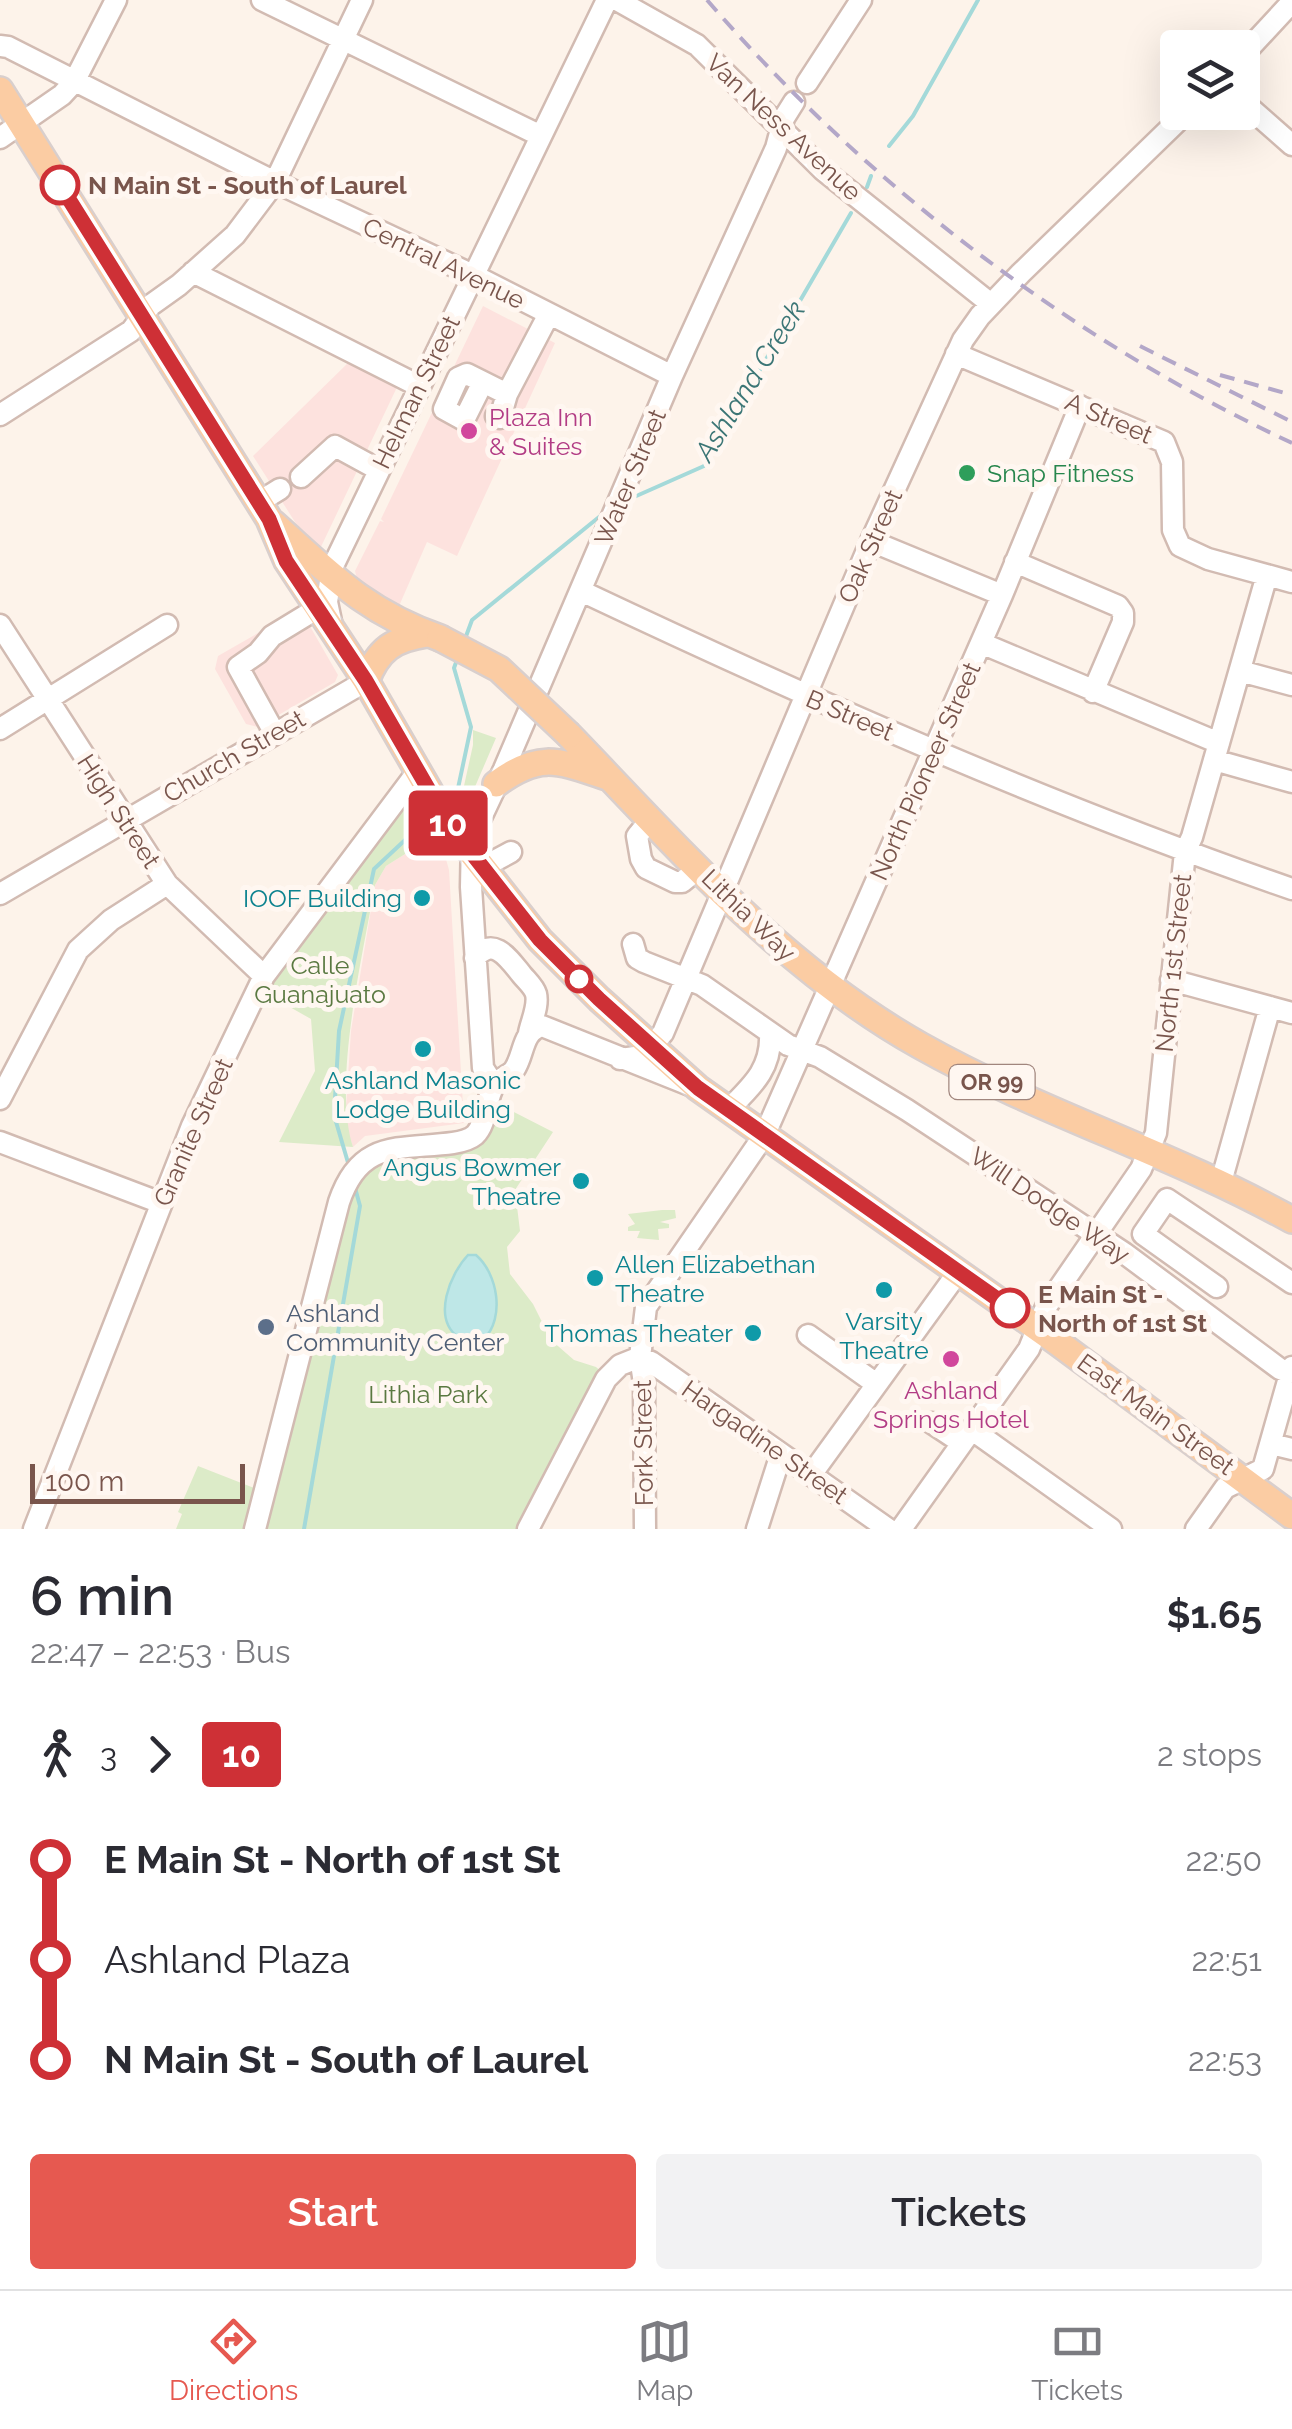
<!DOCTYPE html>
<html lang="en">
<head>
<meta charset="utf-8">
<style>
  :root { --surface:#fff; --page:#f2f2f3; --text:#2b2b33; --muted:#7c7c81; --line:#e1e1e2; --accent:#e65950 }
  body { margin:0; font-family:Raleway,sans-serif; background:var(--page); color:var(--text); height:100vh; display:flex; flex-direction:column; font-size:38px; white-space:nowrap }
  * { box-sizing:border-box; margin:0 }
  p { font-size:32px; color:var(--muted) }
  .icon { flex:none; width:55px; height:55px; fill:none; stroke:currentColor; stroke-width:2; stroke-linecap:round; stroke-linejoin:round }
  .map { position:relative; height:1529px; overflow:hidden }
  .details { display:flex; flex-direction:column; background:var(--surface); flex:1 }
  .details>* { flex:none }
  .badge { padding:0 20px; border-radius:8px; font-size:35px; line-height:65px }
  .controls { position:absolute; left:1160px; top:30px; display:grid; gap:20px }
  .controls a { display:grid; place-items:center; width:100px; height:100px; border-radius:10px; background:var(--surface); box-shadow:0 10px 40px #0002; font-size:50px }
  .scale { position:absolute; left:30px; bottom:25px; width:215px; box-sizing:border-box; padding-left:10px; border:5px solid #79554c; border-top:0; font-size:28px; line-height:35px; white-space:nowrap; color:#79554c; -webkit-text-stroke:8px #fff7f1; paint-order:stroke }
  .map>.badge { position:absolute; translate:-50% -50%; box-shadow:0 0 0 5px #fff }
  .legs { display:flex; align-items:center; gap:15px; height:110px; padding:0 30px; font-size:32px }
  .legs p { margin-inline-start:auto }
  .headline { display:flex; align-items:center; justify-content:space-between; height:170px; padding:0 30px }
  h1 { font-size:55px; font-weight:600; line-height:75px }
  .button { display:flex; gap:20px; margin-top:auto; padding:20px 30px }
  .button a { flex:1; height:115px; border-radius:10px; background:var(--accent); color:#fff; font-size:40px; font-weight:600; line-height:115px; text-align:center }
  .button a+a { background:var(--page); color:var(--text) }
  ul { padding:0 30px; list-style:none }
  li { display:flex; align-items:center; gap:35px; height:100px; font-size:38px }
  li i { display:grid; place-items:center; width:15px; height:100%; margin:0 12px; background:currentColor }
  li i::after { content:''; width:25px; height:25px; margin:-12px; border:8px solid; border-radius:50%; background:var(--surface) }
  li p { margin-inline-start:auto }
  li:first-child i { background:linear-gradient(#0000 50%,currentColor 0) }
  li:last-child i { background:linear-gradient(currentColor 50%,#0000 0) }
  .tabs { display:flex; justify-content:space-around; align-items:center; height:140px; border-top:2px solid var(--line); background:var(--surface); font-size:28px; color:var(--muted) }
  .tabs a { display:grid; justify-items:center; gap:5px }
  .tabs .current { color:var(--accent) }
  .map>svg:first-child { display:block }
</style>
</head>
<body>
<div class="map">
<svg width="1292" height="1529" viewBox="0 0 1292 1529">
  <rect width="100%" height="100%" fill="#fdf3ea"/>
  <!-- commercial -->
  <path fill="#fde2de" d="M483,306L555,343L457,556L427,542L399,606L358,583L355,571L380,521L384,522L381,519Z
    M350,361L399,383L319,551L295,522L253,456Z
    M300,609L338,675L335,682L258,727L246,724L215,669L218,656Z
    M429,839L444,852L449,870L464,1123L365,1136L353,1147L345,1123L351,1031L375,885L386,866Z"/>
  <!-- green -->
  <path fill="#dcebc8" d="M473,730L496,738L468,803L462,795L473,745Z
    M407,801L429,839L386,866L375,885C363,955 332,1083 353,1147L279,1142L315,1071L311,1019L265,993L271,980Z
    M496,1103L553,1132L515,1190L520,1231L507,1247L510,1274L533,1304L551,1340L574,1360L596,1367L616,1385L538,1529H176L182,1514L178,1512L198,1466L264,1492L355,1169L459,1142Z
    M662,1210H675L676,1218L660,1222L669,1224V1228L658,1229L659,1240L637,1238L640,1231H628V1227L635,1224L628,1214Z"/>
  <!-- water -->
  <path fill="#bee7e7" stroke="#a4d9d9" stroke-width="2.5" d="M468,1255H476C498,1274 505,1318 484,1339L458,1337C432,1318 450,1274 468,1255Z"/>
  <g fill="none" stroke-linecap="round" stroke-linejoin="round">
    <!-- stream -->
    <path stroke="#a4d9d9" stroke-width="4" d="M889,146L913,116L978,0
      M867,187L871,176
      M625,501L704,466L851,213
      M465,639L472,620L604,513
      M457,793L471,727L454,668L458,657
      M349,1166L334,1115L339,1031L374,869L419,827
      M304,1529L360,1206L354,1184"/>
    <!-- minor casing -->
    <g stroke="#d2bbb2" stroke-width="25">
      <path id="minor" d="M262,0L539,135
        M617,0L697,45L823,170L991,304
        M0,46L8,47L275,182L473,275L672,376
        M1242,56L1292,2
        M807,83L861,0
        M1242,101L1292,145
        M0,138L62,95L74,82L116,0
        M193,272L419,386
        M956,354L1164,442L1172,462L1173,530L1180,546L1208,559L1292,582
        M483,382L464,420L444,409L458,378L467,374L507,394L549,314
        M0,415L131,331L151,305L179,285L235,235L275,182L362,0
        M496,416L500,418L507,394
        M301,477L335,446L379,470
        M259,502L280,489
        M871,541L1002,595
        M1015,562L1118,606L1123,613V622L1093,692
        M581,591C814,701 1049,805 1292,889
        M0,625L167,884L264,976
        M332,626L327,602L332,568L607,0
        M981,643L1219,743
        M1240,671L1292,685
        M0,729L167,625
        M274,732L238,667L258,653L272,636L318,608
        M1214,760L1292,782
        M651,819L637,836L641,859L646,868L675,882H682L699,868
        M472,873L511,852
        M0,894L366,681
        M633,944L637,958L644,962L702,985L788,1045L820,1057L907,1110L1124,1253L1280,1369L1290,1373
        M475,958C494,935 509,959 522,975C527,981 534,987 536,994C539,1006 531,1022 529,1033
        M1171,980L1292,1013
        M620,1059L643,1056L663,1033L871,541L963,340L980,316L1021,273L1187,112
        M494,1085L483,1068L471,887L472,837L504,769L672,376L776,148L784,118L794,102
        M0,1099L78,950L111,920L167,884
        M729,1109C753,1085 772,1068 770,1033
        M0,1142L161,1203
        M1221,1182L1270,1007
        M1217,1287L1143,1234L1167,1199L1292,1283
        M808,1335L875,1383
        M640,1357L651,1362L888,1529
        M640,1357L644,1383L645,1529
        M932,1423L962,1443
        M971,1429L1111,1529
        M1271,1444L1292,1449
        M811,1475L959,1271
        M34,1529L192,1126L264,976L418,771
        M255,1529L339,1202C360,1139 399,1150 453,1143C460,1142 469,1140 475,1135C488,1122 485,1098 495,1084C500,1078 509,1076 514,1070C525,1054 521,1032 542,1026L692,1086
        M528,1529L606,1379L620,1365L640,1357L646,1307L765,1134L1002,595L1080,406
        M757,1529L781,1454
        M901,1529L1029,1349L1046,1307L1141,1169L1156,1133L1185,852L1192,837L1267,575
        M1196,1529L1225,1488L1263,1469L1292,1367"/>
    </g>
    <!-- major casing -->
    <g stroke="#d9cfcd" stroke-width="30">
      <path id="major" d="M0,90L269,519L287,561L366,681L448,823L540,940L599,999L698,1088L1057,1342L1292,1516
        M273,523C330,574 365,612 440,638
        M366,681C378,649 394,639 427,634
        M569,735C678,848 783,969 921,1046C1040,1113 1172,1153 1292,1220
        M496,784C540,751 559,761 607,777"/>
    </g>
    <!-- minor -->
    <use href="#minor" stroke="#fff" stroke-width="20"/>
    <!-- major -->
    <use href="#major" stroke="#fbcca3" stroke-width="25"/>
    <!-- rail -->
    <path stroke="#b3a7c8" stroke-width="4" stroke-dasharray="15 10" stroke-linecap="butt" d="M707,0C866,184 1071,340 1292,443
      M1140,346L1292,422
      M1220,375L1292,395"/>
    <!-- major-bridge casing -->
    <g stroke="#d9cfcd" stroke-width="30" stroke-linecap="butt">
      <path id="major-bridge" d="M440,638L499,669L569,735"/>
    </g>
    <!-- major-bridge -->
    <use href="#major-bridge" stroke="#fbcca3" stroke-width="25"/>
  </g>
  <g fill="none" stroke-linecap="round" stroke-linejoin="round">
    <!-- line-1 casing -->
    <g stroke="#fff" stroke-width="22">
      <path id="line-1" d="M60,185L269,519L286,561L366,681L448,823L540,940L599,999L698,1088L1010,1308"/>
    </g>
    <!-- line-1 -->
    <use href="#line-1" stroke="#ce3036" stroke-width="15"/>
  </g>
  <!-- markers -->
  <g fill="#fff" stroke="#ce3036" stroke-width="5">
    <circle cx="60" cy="185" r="18"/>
    <circle cx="579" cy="979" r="12"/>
    <circle cx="1010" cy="1308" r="18"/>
  </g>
  <g fill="#d1479c" stroke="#fff7f1" stroke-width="4">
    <circle cx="469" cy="431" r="10"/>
    <circle cx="951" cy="1359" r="10"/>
  </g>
  <circle fill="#2e9e5b" stroke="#fff7f1" stroke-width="4" cx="967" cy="473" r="10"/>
  <g fill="#0f9aa8" stroke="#fff7f1" stroke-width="4">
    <circle cx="422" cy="898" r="10"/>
    <circle cx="423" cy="1049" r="10"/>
    <circle cx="581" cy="1181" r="10"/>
    <circle cx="595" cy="1278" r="10"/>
    <circle cx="884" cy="1290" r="10"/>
    <circle cx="753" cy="1333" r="10"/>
  </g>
  <circle fill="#5c6f8a" stroke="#fff7f1" stroke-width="4" cx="266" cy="1327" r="10"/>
  <g text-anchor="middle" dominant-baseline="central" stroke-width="10" stroke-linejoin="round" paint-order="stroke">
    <!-- shield labels -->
    <rect fill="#fff7f1" stroke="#a1867e" stroke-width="2.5" x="949.5" y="1065" width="85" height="34" rx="8"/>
    <g font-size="22" font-weight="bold" fill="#79554c">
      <text x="992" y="1082">OR 99</text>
    </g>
    <!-- street labels -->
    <g font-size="25" fill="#79554c" stroke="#fff7f1">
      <text transform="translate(784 127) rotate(43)">Van Ness Avenue</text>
      <text transform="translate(444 263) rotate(26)">Central Avenue</text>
      <text transform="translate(416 392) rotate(-64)">Helman Street</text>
      <text transform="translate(1109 418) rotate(23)">A Street</text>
      <text transform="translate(630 477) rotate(-67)">Water Street</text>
      <text transform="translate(870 546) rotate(-66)">Oak Street</text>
      <text transform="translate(850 715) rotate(23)">B Street</text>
      <text transform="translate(234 756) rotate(-30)">Church Street</text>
      <text transform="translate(925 771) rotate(-66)">North Pioneer Street</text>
      <text transform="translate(119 811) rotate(57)">High Street</text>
      <text transform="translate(749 915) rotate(44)">Lithia Way</text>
      <text transform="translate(1173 963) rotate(-84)">North 1st Street</text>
      <text transform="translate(193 1132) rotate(-66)">Granite Street</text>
      <text transform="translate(1050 1205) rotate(34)">Will Dodge Way</text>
      <text transform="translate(1156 1414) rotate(36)">East Main Street</text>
      <text transform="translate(765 1442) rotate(35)">Hargadine Street</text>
      <text transform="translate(643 1443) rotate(-91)">Fork Street</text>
    </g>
    <!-- stop labels -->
    <g font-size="25" font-weight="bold" fill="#79554c" stroke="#fff7f1" text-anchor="start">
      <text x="88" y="185">N Main St - South of Laurel</text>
      <text x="1038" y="1294">E Main St -<tspan x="1038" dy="29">North of 1st St</tspan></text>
    </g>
    <!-- hotel labels -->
    <g font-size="25" fill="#b23c85" stroke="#fff7f1" text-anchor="start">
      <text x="489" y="417">Plaza Inn<tspan x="489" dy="29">&amp; Suites</tspan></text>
      <text x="951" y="1390" text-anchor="middle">Ashland<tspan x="951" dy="29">Springs Hotel</tspan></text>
    </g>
    <!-- leisure labels -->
    <g font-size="25" fill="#27864d" stroke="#fff7f1" text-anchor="start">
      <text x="987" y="473">Snap Fitness</text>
    </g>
    <!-- culture labels -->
    <g font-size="25" fill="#0d838f" stroke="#fff7f1" text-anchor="end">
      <text x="402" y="898">IOOF Building</text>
      <text x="423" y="1080" text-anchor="middle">Ashland Masonic<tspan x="423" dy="29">Lodge Building</tspan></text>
      <text x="561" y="1167">Angus Bowmer<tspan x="561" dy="29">Theatre</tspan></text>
      <text x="615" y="1264" text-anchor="start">Allen Elizabethan<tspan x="615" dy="29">Theatre</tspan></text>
      <text x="884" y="1321" text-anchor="middle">Varsity<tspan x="884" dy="29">Theatre</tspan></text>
      <text x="733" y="1333">Thomas Theater</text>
    </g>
    <!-- park labels -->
    <g font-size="25" fill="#5a7941" stroke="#fff7f1">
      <text x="320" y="965">Calle<tspan x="320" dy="29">Guanajuato</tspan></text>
      <text x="428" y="1394">Lithia Park</text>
    </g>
    <!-- service labels -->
    <g font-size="25" fill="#4e5e75" stroke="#fff7f1" text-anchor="start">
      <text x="286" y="1313">Ashland<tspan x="286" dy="29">Community Center</tspan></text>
    </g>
    <!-- water labels -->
    <g font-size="28" font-style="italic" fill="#3c7676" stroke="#fff7f1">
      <text transform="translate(750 381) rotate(-58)">Ashland Creek</text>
    </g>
  </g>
</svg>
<div class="controls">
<a><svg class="icon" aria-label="layers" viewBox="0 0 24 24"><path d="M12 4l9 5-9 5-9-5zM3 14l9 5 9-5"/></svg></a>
</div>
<div class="scale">100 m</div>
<b class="badge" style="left:448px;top:823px;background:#ce3036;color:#fff">10</b>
</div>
<section class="details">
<div class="headline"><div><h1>6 min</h1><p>22:47 – 22:53 · Bus</p></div><b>$1.65</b></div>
<div class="legs"><svg class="icon" aria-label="walk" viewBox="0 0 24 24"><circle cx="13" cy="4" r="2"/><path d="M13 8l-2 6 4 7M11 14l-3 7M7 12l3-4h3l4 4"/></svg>3<svg class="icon" aria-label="forward" viewBox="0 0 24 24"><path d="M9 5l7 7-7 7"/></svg><b class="badge" style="background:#ce3036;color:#fff">10</b><p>2 stops</p></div>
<ul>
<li><i style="color:#ce3036"></i><b>E Main St - North of 1st St</b><p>22:50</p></li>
<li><i style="color:#ce3036"></i><span>Ashland Plaza</span><p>22:51</p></li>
<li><i style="color:#ce3036"></i><b>N Main St - South of Laurel</b><p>22:53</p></li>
</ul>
<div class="button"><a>Start</a><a>Tickets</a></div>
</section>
<nav class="tabs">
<a class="current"><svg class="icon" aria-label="directions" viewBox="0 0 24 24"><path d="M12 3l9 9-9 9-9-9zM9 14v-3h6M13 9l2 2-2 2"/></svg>Directions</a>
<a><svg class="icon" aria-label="map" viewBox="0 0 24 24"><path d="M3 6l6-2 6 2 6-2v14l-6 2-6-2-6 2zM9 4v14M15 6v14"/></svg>Map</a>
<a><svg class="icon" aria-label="tickets" viewBox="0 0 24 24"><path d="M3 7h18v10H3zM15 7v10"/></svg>Tickets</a>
</nav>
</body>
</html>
